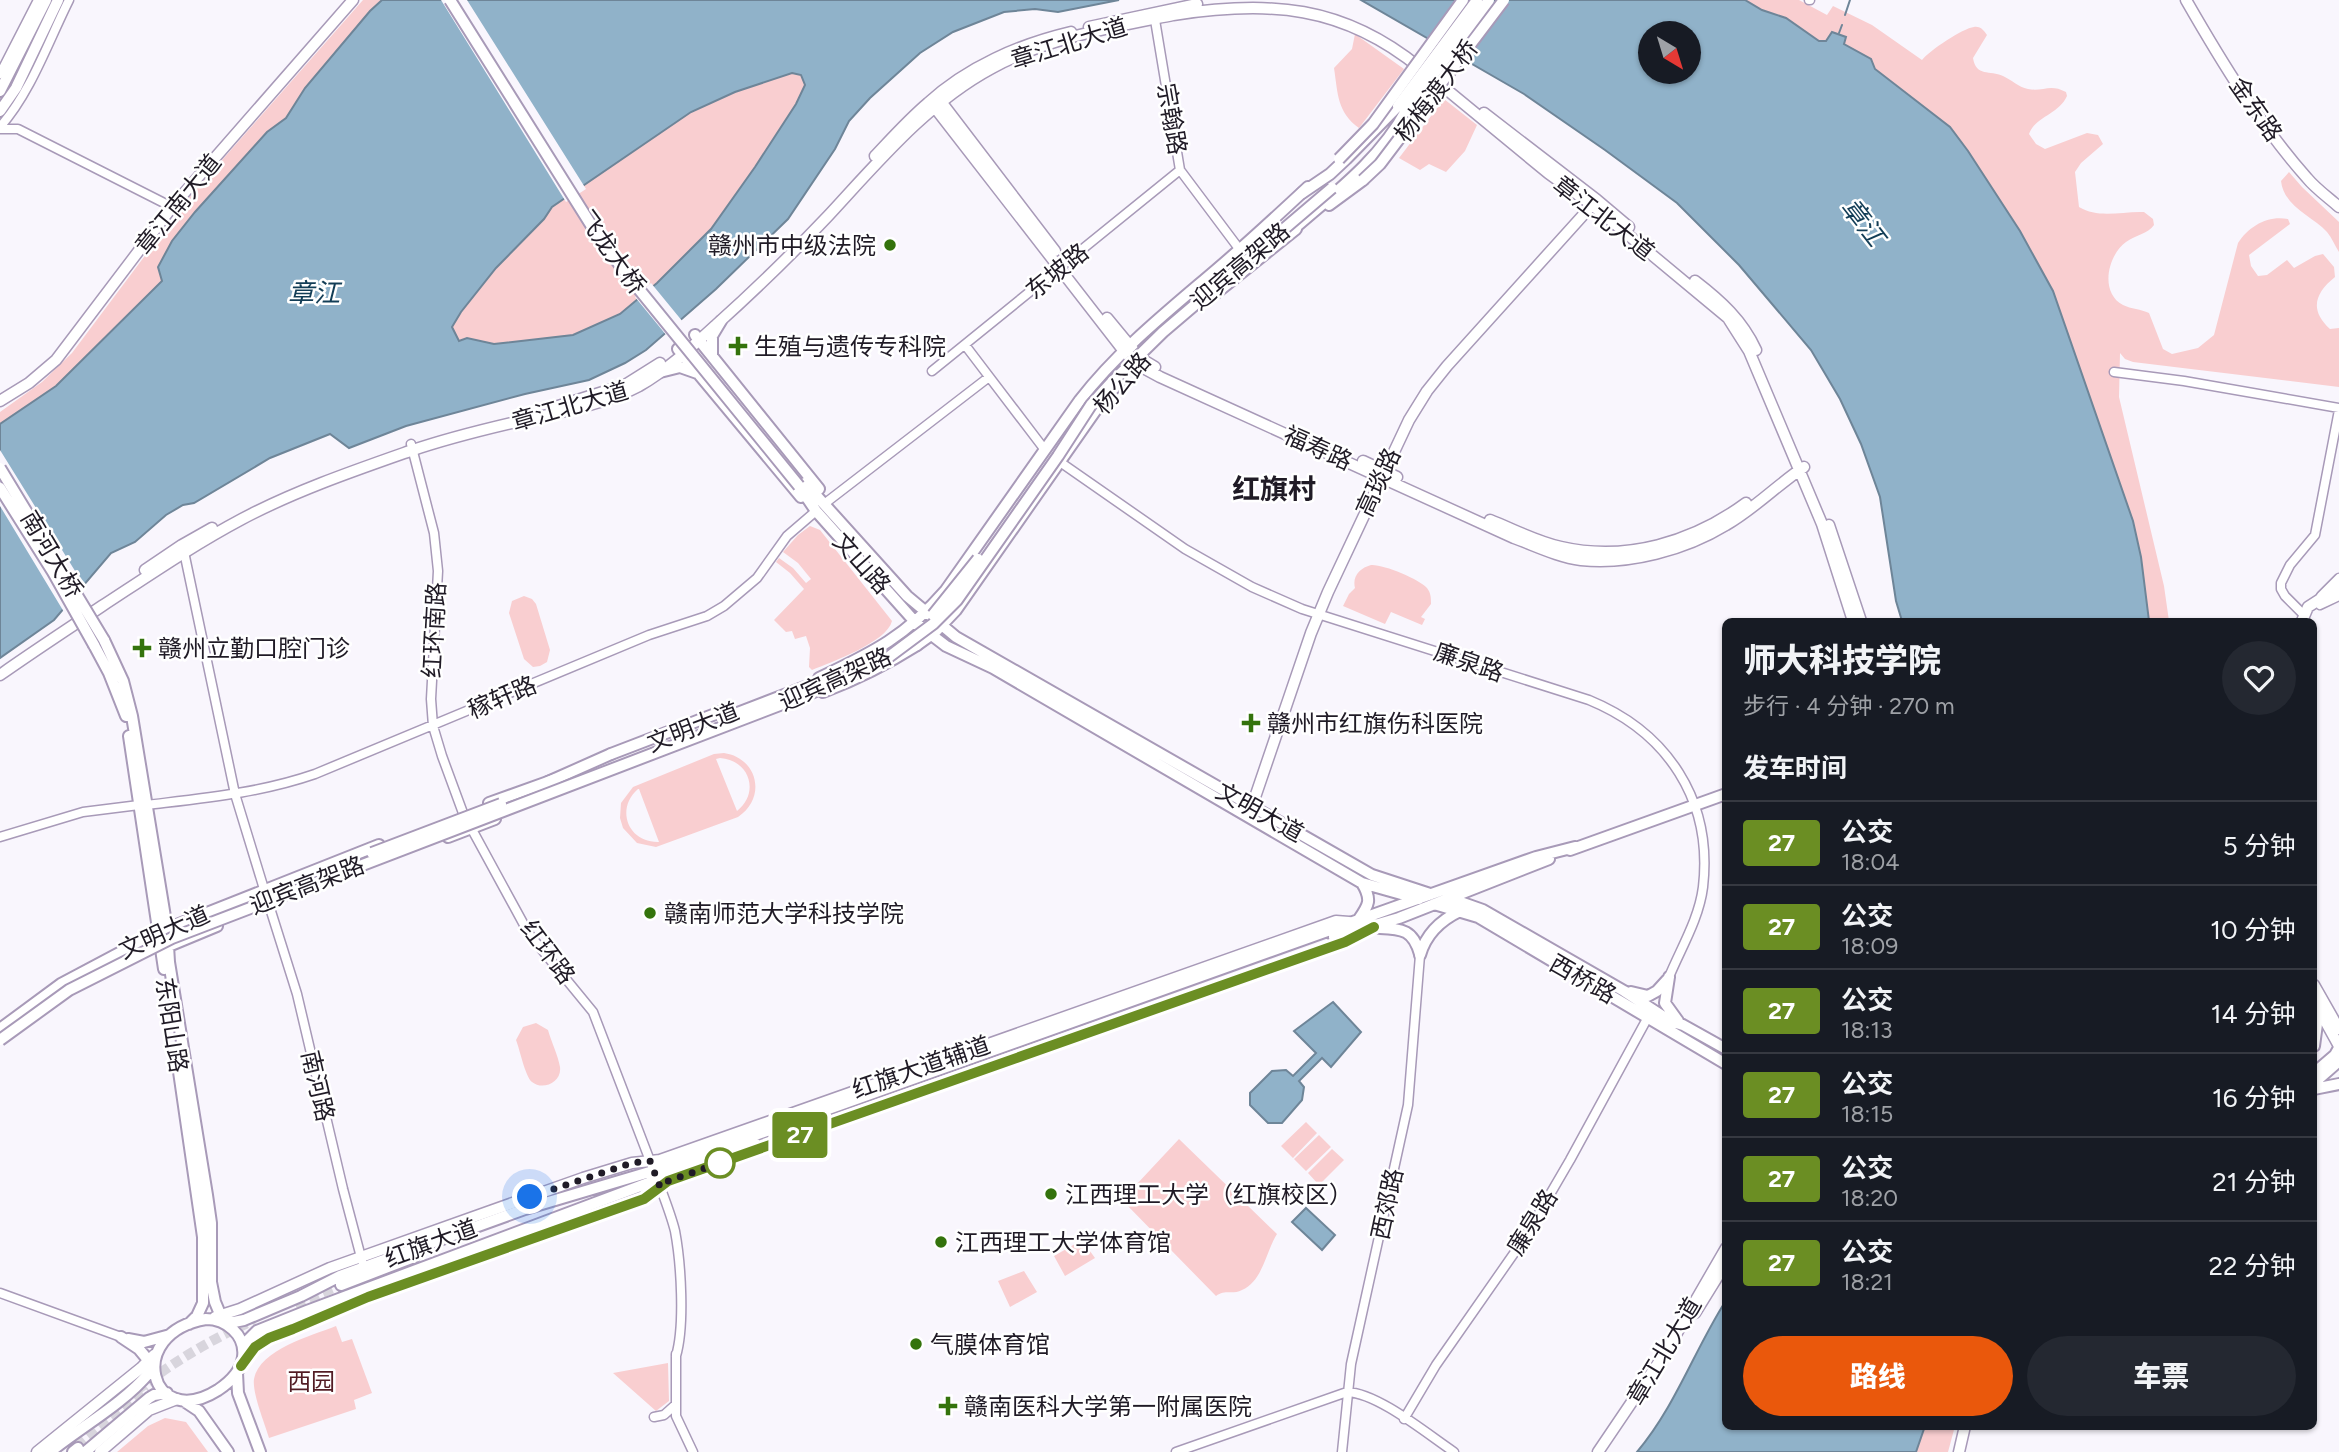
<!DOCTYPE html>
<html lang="zh">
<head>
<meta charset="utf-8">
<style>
  :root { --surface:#171b24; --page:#242831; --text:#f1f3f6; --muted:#9ea1a6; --line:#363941; --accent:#ea580c }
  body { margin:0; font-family:Figtree,"Noto Sans SC",sans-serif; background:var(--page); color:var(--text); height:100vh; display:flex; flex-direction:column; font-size:26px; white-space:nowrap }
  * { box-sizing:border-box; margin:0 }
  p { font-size:23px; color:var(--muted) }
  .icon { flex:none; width:38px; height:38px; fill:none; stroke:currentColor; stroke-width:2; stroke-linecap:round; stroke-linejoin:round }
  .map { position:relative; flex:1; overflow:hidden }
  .sheet { position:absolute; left:1722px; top:618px; width:595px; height:812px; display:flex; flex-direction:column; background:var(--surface); border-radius:10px; box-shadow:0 2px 5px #0004 }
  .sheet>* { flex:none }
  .badge { padding:0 14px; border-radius:5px; font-size:24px; line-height:46px }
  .needle { width:46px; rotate:142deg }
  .buttons { position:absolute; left:1638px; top:21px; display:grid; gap:14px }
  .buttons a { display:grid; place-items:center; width:63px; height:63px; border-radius:50%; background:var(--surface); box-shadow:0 2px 5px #0004; font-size:35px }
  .you { position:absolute; width:35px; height:35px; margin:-18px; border:5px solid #fff; border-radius:50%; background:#1a73e8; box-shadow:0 0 0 10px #1a73e833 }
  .map>.badge { position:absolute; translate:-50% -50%; box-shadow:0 0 0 4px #fff }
  h2 { padding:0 21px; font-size:26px; line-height:63px }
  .round { display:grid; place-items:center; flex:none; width:74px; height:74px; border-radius:37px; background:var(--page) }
  .overview { display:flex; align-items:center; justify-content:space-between; height:119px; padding:0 21px }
  h1 { font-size:33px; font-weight:800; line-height:52px }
  .primary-button { display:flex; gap:14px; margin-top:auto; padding:14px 21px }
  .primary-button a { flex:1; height:80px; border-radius:42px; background:var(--accent); color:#fff; font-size:28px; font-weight:800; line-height:80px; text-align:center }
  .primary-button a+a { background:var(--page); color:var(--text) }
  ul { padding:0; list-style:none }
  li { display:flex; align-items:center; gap:21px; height:84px; padding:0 21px; border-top:2px solid var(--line) }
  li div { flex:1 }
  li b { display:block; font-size:26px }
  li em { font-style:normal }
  li .badge { min-width:77px; font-weight:700; text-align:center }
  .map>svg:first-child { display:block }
</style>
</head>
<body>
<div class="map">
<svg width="2339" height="1452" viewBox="0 0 2339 1452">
  <rect width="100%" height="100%" fill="#f9f6fd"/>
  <!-- green -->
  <path fill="#f9ced0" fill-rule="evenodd" d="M363,0H382L370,11L305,88L286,118L267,132L195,212L172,241L158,267L163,281L56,386L0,424V412L42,382L72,353L186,201Z
    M1745,0H1799L1827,15L1833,6L1872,25L1922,60C1929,51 1963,28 1974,27C1981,26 1984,31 1987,35L1973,58C1976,77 1990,70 2003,76C2012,80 2018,87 2028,89C2043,92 2050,83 2066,92L2067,96C2059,114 2035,117 2029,134L2036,144L2045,149L2087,133L2098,135L2103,144L2081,163L2075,172L2079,207C2099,219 2122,211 2144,212L2153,219L2154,225C2148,234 2135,235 2126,242C2108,255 2099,292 2123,305C2131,309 2141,309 2149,313L2163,349L2172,354L2198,348L2214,335L2238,243C2249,226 2268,215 2288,219L2290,224L2249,255L2251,266L2258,276L2267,275L2287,260L2294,268L2315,256L2323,254L2334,267L2335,277C2315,293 2309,310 2330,329L2339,328V387L2133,362L2125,359L2120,353L2119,397L2164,586L2169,621H2149L2141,557L2133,521L1889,81L1875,69L1871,59L1844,44L1819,41L1786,18L1762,10Z
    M1355,34L1404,69L1359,128C1337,112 1338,94 1334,68L1352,49Z
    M792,73L801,75L805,85L796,104L755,167L711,229L657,283L620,315L573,335L493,344L467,338L459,341L452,327L461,312L496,268L544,219L552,207L691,112L735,92Z
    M1444,99L1477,125L1465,151L1446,172L1429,164L1420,170L1399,158Z
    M2289,172L2302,187L2339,222V252C2335,246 2332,238 2327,232C2312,216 2284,207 2281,181Z
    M810,526L820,530L892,621C887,642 832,662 812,670L809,667L810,648L806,636L795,639L792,631L786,632L774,620L804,589L790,573L776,562L779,558L793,568L806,583L811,579L798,563L783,552L798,535Z
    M1371,565C1383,564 1419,579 1427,588C1431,593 1431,598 1431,604L1421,617L1425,619L1422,625L1391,612L1385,624L1343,606L1349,594L1355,588C1352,576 1360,568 1371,565Z
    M524,596L532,599L536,604L550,650L547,662L540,666L533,667L524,659L509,613L512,601Z
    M724,753C758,758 767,798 738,817L656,847L637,843L623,828L620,818L621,803L633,787L714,754ZM720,758C750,760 760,793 737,811L716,759ZM638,789H639L659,842C628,843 615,809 638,789Z
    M536,1023L548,1030C551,1041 558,1055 560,1067C562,1082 543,1091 532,1082C525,1076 520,1050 516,1040L523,1027Z
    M1306,1122L1317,1133L1293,1158L1281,1146Z
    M1319,1135L1331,1147L1306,1171L1294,1159Z
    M1179,1139L1277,1234C1266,1251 1263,1281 1242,1290C1233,1295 1225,1289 1216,1296L1122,1200Z
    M1332,1149L1344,1160L1319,1185L1308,1173Z
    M1082,1240L1095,1258L1065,1276L1054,1256Z
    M1024,1271L1037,1292L1010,1307L998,1281Z
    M336,1326L342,1342L352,1339L372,1393L354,1400L356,1409L269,1438C265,1424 252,1393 254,1379C260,1349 311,1336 336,1326Z
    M668,1363L669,1401L656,1411L613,1373Z
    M165,1418L186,1422L208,1452H117L148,1426Z
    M1925,1426H1955L1948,1452H1916Z"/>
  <!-- water -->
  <path fill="#90b2c9" stroke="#6e8598" stroke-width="2" fill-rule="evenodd" d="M382,0H1119L1058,12L1035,9L1004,12L953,32L920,53L870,98L849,121L835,149L788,219L716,289L646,350L625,363L589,380L525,394L406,426L349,448L330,434L270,458L194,503L183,505L166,515L135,542L111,553L54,620L0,658V424L56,386L162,281L158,267L172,241L195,212L267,132L286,118L305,88L370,11ZM792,73L801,75L805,85L796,104L755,167L711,229L657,283L620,314L573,335L494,344L467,338L459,341L452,327L461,312L496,268L544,219L552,207L691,112L735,92Z
    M1361,0H1745L1762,10L1786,18L1819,41H1826L1832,32L1846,37L1844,44L1871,59L1875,69L1950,127L1968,151L2020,231L2053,291L2133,521L2141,557L2149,621H1902L1896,601L1880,497L1861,444L1840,399L1811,350L1739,265L1677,203L1605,150L1524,94ZM1650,33H1689V72H1650Z
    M1333,1002L1361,1032L1331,1067L1322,1058L1299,1081L1304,1087L1302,1100L1282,1123H1268L1250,1105V1093L1272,1071L1286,1070L1293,1076L1316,1053L1294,1031Z
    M1306,1208L1335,1235L1322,1250L1292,1222Z
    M1725,1302L1726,1426H1925L1916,1452H1637C1675,1407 1694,1351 1725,1302Z"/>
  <!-- pier -->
  <path fill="#f9f6fd" d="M441,0H467L586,189L566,202Z
    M651,283L683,322L667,336L635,297Z
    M0,450L85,587L64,612L0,506Z"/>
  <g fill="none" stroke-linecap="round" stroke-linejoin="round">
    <!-- stream -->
    <path stroke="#6e8598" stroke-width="2" d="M1845,15L1850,0
      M1839,33L1842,25"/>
    <!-- primary-tunnel -->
    <path stroke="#d8d5dd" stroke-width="10" stroke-dasharray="10 5" stroke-linecap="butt" d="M295,1304L341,1285
      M136,1391C173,1362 212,1339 254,1320
      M73,1442L91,1427
      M78,1448L149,1390"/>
    <!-- tertiary casing -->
    <g stroke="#a89ab8" stroke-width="11">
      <path id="tertiary" d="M1809,0H1810
        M1154,14L1180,170L1240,250
        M0,74L38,0
        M0,127C31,92 48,42 69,0
        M0,129H18L172,207
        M965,345L1045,450
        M932,371L1180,170
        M2114,372L2184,381L2339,408
        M411,444L434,533L438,571L431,699L433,726L442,756L463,813L529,934L593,1012L652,1166
        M1060,462L1185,549L1252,587L1302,609L1589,700C1667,732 1713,800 1703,887C1699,919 1681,948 1669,977
        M828,501L989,377
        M183,547L235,794L264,889
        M2321,596L2339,578
        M2320,605L2339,596
        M2303,614L2285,596L2281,589V583L2290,565L2315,535L2339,410
        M147,805C205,798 260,793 315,774L649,635L707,616L724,606L757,578L787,536L816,511
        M0,837L83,812L139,805
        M269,905L297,994L343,1189L362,1261
        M659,1184C665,1200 671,1215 675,1231C681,1263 685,1325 676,1356
        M0,1293L121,1337
        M676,1354V1416L693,1452
        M654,1417L664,1415L674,1406
        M1404,1419L1436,1365L1524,1239L1570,1160L1648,1017
        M1176,1452L1347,1392C1378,1393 1427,1434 1454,1452
        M1342,1452L1351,1364L1408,1105L1420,955"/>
    </g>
    <!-- secondary casing -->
    <g stroke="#a89ab8" stroke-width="13">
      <path id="secondary" d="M2186,0C2221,61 2260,125 2307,178C2316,189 2329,198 2339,207
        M1089,27L1197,4
        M1435,80L1548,173L1592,205L1728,318L1749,351L1822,524L1853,621
        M939,99L1055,251
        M932,104L1123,350L1136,364L1160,377L1514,538C1536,546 1558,557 1581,560C1629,565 1685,550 1726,525C1754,509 1777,485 1804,467
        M1484,113L1597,200L1629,227
        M875,156C892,138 909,119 928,103C967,67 1020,44 1071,32
        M1695,281C1721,301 1742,320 1756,350
        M1107,318L1140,358L1155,367
        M0,401L29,383L56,360L172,207L353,0
        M555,407L625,385L660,363
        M1363,461L1397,477
        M1490,520C1513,529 1537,542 1561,547C1626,562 1693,542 1746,503
        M1829,525L1861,621
        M145,570L182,545L212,528
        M2302,621L2308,607L2339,587
        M0,675C34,651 68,629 102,606C148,576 193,545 242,519C295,491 353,471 410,451C448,438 489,428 529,419C566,411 605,404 639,386C667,370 692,347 716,325C755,290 792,254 828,216C878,162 927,103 992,68C1047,38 1113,27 1173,15C1269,0 1343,5 1420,68
        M1250,812L1311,633L1328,592L1409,420L1427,391L1447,366L1594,203
        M2314,985L2339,1029
        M2314,1001L2339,1046
        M1695,1313L1726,1263
        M215,1317L240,1309L330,1268L583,1178L632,1163L660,1160L1336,921L1349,922
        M243,1363L255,1347L269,1338L293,1329L368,1297L644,1199L668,1181L1345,942L1367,931
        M37,1452L141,1368L154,1355
        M100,1452L149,1410L177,1399
        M1598,1452L1667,1350L1726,1248
        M1959,1452L1965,1426"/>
    </g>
    <!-- primary casing -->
    <g stroke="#a89ab8" stroke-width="14">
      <path id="primary" d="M0,91L46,0
        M0,111L16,88L58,0
        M1329,205L1363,180
        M1216,293L1296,229
        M695,335L819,489
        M678,349L801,497
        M712,355V336L721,321
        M660,372L680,367L697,373
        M805,483L907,596L956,637L1372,875L1430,894
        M799,486L816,511L916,623L946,646L993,668L1362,883L1419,899
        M936,631L956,610L1098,407L1119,382
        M104,640L123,681L132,716L167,929L169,962L207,1195L211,1223V1282L215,1302L223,1321L234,1322L244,1320L301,1296L340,1276L525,1209L663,1168L1392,908L1536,857L1575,847
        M94,645L109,673L126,716
        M819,678C874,652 906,636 946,590L1080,400C1119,350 1168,311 1216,270C1248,243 1278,215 1308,187
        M823,692C857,679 887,664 917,645
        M129,736L164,969
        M489,803L556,779
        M448,837L495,819
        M1570,850L1726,794
        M1449,898L1483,910L1624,991L1670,1021L1683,1025L1726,1049
        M1434,904L1478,917L1726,1064
        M1357,922C1368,906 1373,901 1362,883
        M1380,928C1403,929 1413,930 1420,954
        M1334,937L1399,918L1549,859
        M164,948L217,926
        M1420,955C1426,934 1441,920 1460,911
        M1669,977L1665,1003L1678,1021
        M1631,992L1648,996L1657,991L1667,980
        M0,1029L61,984L159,932L379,845
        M2314,1046L2319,1009
        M176,1051L203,1237V1303L197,1316L189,1324
        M2314,1073L2335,1055L2339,1048
        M2314,1083L2339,1061
        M2314,1089L2339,1084
        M341,1285L414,1257
        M206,1319C226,1319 246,1335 243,1357C241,1372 230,1382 218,1390C150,1433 123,1333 206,1319Z
        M128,1339L144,1342L170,1335
        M243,1345L257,1331L307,1311L755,1143
        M237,1373L238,1393L260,1452
        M184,1401L199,1411L228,1452
        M50,1452C82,1426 122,1405 149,1373L153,1366L139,1349L121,1337
        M73,1452L78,1448
        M85,1452L149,1398L154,1395L167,1393"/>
    </g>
    <!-- trunk casing -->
    <g stroke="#a89ab8" stroke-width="14">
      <path id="trunk" d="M1302,193L1330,174L1346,159L1398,106
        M1290,232C1332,195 1379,161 1406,111
        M917,645L931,635
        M548,782L611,754"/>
    </g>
    <!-- tertiary -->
    <use href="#tertiary" stroke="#fff" stroke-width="8"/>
    <!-- secondary -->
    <use href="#secondary" stroke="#fff" stroke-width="10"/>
    <!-- primary -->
    <use href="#primary" stroke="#fff" stroke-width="10"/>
    <!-- trunk -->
    <use href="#trunk" stroke="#fff" stroke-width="10"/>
    <!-- primary-bridge casing -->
    <g stroke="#a89ab8" stroke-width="14" stroke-linecap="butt">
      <path id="primary-bridge" d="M450,0L598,236L629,277L799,486
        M1339,159L1373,124L1463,0
        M1363,180L1380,164L1504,0
        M0,468L104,640
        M0,488L53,572L94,645"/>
    </g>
    <!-- trunk-bridge casing -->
    <g stroke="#a89ab8" stroke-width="14" stroke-linecap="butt">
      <path id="trunk-bridge" d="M1398,106L1477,0
        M1406,111L1489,0
        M933,615L978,559
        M722,719L831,677
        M611,754L731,708
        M372,853L501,804
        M0,1040L69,990L172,938L811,693L886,659L933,624L957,600L1058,456L1091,405L1113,381L1163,332L1332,188"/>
    </g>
    <!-- primary-bridge -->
    <use href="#primary-bridge" stroke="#fff" stroke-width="10"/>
    <!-- trunk-bridge -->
    <use href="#trunk-bridge" stroke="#fff" stroke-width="10"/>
  </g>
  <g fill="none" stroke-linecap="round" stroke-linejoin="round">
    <!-- line casing -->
    <g stroke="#fff" stroke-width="16">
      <path id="line" d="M241,1366L255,1347L269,1338L293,1329L368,1297L644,1199L668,1181L1345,942L1374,927"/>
    </g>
    <!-- line -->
    <use href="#line" stroke="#6b8e23" stroke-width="10"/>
    <!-- walk -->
    <path stroke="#201b26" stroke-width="7" stroke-dasharray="0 12.6" d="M530,1197L632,1163L650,1161L660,1187L668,1181L720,1163"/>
  </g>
  <!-- markers -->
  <g fill="#34730c" stroke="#fff" stroke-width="2.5">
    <circle cx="890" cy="245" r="7"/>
    <path d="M734.5 335.5h7v7h7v7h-7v7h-7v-7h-7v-7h7z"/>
    <path d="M138.5 637.5h7v7h7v7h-7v7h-7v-7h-7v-7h7z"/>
    <path d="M1247.5 712.5h7v7h7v7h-7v7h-7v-7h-7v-7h7z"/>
    <circle cx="650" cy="913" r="7"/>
    <circle cx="1051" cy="1194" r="7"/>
    <circle cx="941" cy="1242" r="7"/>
    <circle cx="916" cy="1344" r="7"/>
    <path d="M944.5 1395.5h7v7h7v7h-7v7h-7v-7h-7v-7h7z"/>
  </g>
  <circle fill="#fff" stroke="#6b8e23" stroke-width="3.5" cx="720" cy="1163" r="14"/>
  <g text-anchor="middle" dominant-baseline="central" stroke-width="5" stroke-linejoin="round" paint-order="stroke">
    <!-- street labels -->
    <g font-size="24" fill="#201b26" stroke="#fff">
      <text transform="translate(1069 43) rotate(-17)">章江北大道</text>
      <text transform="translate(1436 91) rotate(-53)">杨梅渡大桥</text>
      <text transform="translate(2256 109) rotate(55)">金东路</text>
      <text transform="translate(1172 119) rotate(80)">宗翰路</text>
      <text transform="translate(178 204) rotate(-51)">章江南大道</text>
      <text transform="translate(1604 218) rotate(38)">章江北大道</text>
      <text transform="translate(612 252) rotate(54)">飞龙大桥</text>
      <text transform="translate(1240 266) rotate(-40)">迎宾高架路</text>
      <text transform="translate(1057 271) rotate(-39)">东坡路</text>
      <text transform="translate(1122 383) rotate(-49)">杨公路</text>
      <text transform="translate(570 406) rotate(-16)">章江北大道</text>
      <text transform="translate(1318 448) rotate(24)">福寿路</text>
      <text transform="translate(1378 482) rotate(-65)">高琰路</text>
      <text transform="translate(52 554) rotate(59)">南河大桥</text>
      <text transform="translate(862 563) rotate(48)">文山路</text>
      <text transform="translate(434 630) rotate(-87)">红环南路</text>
      <text transform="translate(1469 662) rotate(19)">廉泉路</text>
      <text transform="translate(835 679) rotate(-24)">迎宾高架路</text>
      <text transform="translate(502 697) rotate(-23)">稼轩路</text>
      <text transform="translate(693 727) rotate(-21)">文明大道</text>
      <text transform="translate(1260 812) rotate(29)">文明大道</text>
      <text transform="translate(307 885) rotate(-21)">迎宾高架路</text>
      <text transform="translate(164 932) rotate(-24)">文明大道</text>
      <text transform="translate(548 952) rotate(53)">红环路</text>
      <text transform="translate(1583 979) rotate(30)">西桥路</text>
      <text transform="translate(172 1025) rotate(81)">东阳山路</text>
      <text transform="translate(921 1067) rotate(-19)">红旗大道辅道</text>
      <text transform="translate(318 1086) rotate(77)">南河路</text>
      <text transform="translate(1387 1204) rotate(-78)">西郊路</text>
      <text transform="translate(1532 1222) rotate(-58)">廉泉路</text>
      <text transform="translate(431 1243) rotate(-20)">红旗大道</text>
      <text transform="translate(1664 1351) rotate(-59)">章江北大道</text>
    </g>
    <!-- poi labels -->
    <g font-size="24" fill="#201b26" stroke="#fff" text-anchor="start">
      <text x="876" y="245" text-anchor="end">赣州市中级法院</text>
      <text x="754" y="346">生殖与遗传专科院</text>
      <text x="158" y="648">赣州立勤口腔门诊</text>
      <text x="1267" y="723">赣州市红旗伤科医院</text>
      <text x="664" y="913">赣南师范大学科技学院</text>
      <text x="1065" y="1194">江西理工大学（红旗校区）</text>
      <text x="955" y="1242">江西理工大学体育馆</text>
      <text x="930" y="1344">气膜体育馆</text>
      <text x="964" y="1406">赣南医科大学第一附属医院</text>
    </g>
    <!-- park labels -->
    <g font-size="24" fill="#521c24" stroke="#fff">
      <text x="311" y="1381">西园</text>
    </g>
    <!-- water labels -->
    <g font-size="26" font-style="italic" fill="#123d56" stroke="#fff">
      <text transform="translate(1863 222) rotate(52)">章江</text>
      <text x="314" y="293">章江</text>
    </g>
    <!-- quarter labels -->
    <g font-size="28" font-weight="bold" fill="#201b26" stroke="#fff">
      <text x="1274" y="489">红旗村</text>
    </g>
  </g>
</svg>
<div class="buttons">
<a><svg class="needle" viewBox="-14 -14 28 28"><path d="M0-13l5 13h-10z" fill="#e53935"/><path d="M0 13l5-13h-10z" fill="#9ea1a6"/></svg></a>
</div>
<div class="you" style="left:530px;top:1197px"></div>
<b class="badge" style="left:800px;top:1135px;background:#6b8e23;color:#fff">27</b>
<section class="sheet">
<div class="overview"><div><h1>师大科技学院</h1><p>步行 · 4 分钟 · 270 m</p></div><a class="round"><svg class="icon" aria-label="heart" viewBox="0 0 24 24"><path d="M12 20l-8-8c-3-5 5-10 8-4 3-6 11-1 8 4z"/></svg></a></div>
<h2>发车时间</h2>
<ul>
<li><span class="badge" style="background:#6b8e23;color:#fff">27</span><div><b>公交</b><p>18:04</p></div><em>5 分钟</em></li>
<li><span class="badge" style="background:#6b8e23;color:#fff">27</span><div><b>公交</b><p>18:09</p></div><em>10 分钟</em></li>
<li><span class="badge" style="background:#6b8e23;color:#fff">27</span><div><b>公交</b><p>18:13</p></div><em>14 分钟</em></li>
<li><span class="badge" style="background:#6b8e23;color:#fff">27</span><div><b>公交</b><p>18:15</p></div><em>16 分钟</em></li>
<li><span class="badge" style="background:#6b8e23;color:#fff">27</span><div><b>公交</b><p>18:20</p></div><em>21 分钟</em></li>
<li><span class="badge" style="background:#6b8e23;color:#fff">27</span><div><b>公交</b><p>18:21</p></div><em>22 分钟</em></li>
</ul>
<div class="primary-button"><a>路线</a><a>车票</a></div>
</section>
</div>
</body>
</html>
